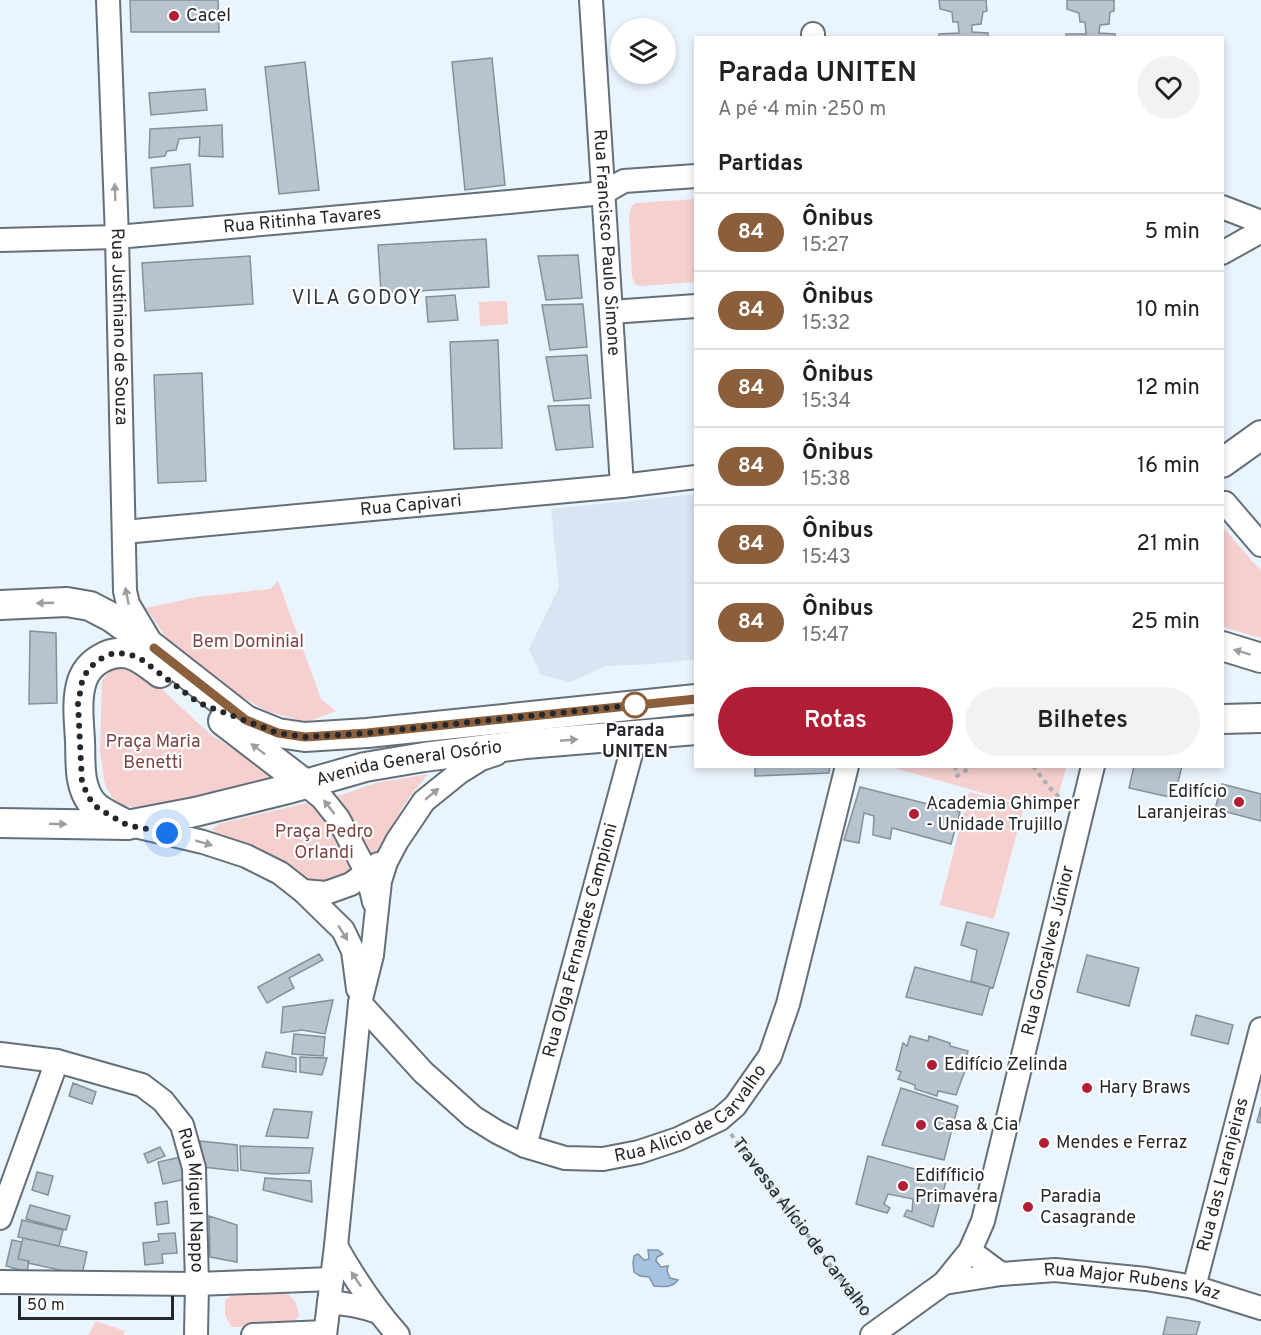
<!DOCTYPE html>
<html lang="pt">
<head>
<meta charset="utf-8">
<style>
  :root { --surface:#fff; --page:#f2f2f2; --text:#202124; --muted:#757577; --line:#e0e0e0; --accent:#b11d34 }
  body { margin:0; font-family:Overpass,sans-serif; background:var(--page); color:var(--text); height:100vh; display:flex; flex-direction:column; font-size:22px; white-space:nowrap }
  * { box-sizing:border-box; margin:0 }
  p { font-size:20px; color:var(--muted) }
  .icon { flex:none; width:33px; height:33px; fill:none; stroke:currentColor; stroke-width:2; stroke-linecap:round; stroke-linejoin:round }
  .map { position:relative; flex:1; overflow:hidden }
  .side { position:absolute; left:694px; top:36px; width:530px; height:732px; display:flex; flex-direction:column; background:var(--surface); border-radius:0px; box-shadow:0 3px 9px #0003 }
  .side>* { flex:none }
  .badge { padding:0 12px; border-radius:20px; font-size:21px; line-height:39px }
  .tools { position:absolute; left:610px; top:18px; display:grid; gap:12px }
  .tools a { display:grid; place-items:center; width:66px; height:66px; border-radius:50%; background:var(--surface); box-shadow:0 3px 9px #0003; font-size:30px }
  .scale { position:absolute; left:18px; bottom:15px; width:156px; box-sizing:border-box; padding-left:6px; border:3px solid #24282c; border-top:0; font-size:16px; line-height:21px; white-space:nowrap; color:#24282c; -webkit-text-stroke:4px #fff; paint-order:stroke }
  .you { position:absolute; width:30px; height:30px; margin:-15px; border:4px solid #fff; border-radius:50%; background:#1a73e8; box-shadow:0 0 0 9px #1a73e833 }
  .map>.badge { position:absolute; translate:-50% -50%; box-shadow:0 0 0 3px #fff }
  h2 { padding:0 24px; font-size:22px; line-height:54px }
  .round { display:grid; place-items:center; flex:none; width:63px; height:63px; border-radius:32px; background:var(--page) }
  .summary { display:flex; align-items:center; justify-content:space-between; height:102px; padding:0 24px }
  h1 { font-size:28px; font-weight:600; line-height:45px }
  .action { display:flex; gap:12px; margin-top:auto; padding:12px 24px }
  .action a { flex:1; height:69px; border-radius:36px; background:var(--accent); color:#fff; font-size:24px; font-weight:600; line-height:69px; text-align:center }
  .action a+a { background:var(--page); color:var(--text) }
  ul { padding:0; list-style:none }
  li { display:flex; align-items:center; gap:18px; height:78px; padding:0 24px; border-top:2px solid var(--line) }
  li div { flex:1 }
  li b { display:block; font-size:22px }
  li em { font-style:normal }
  li .badge { min-width:66px; font-weight:700; text-align:center }
  .map>svg:first-child { display:block }
</style>
</head>
<body>
<div class="map">
<svg width="1261" height="1335" viewBox="0 0 1261 1335">
  <rect width="100%" height="100%" fill="#eaf4fd"/>
  <!-- built -->
  <path fill="#d8e5f3" d="M696,494V659L655,664L605,666L571,682L541,675L529,649L559,587L551,509Z"/>
  <!-- green -->
  <path fill="#f6d0cf" d="M696,199V282L641,286L635,284L632,277L629,215L631,207L636,203Z
    M507,301L508,324L480,326L479,302Z
    M1223,527L1261,571V638L1223,627Z
    M278,581L321,699L336,711L307,722L266,711L225,686L169,642L146,608L197,597L270,589Z
    M137,666L211,735L276,776L234,788L179,801L133,807L116,804L105,785L100,752L102,680L113,668Z
    M891,767H1066L1054,813Z
    M428,774C411,795 393,815 389,842L356,867L324,888L300,877L286,862L250,844L220,837L212,829L219,824L344,794L376,783Z
    M969,792L1024,806L994,919L940,905Z
    M237,1292H286L296,1302L299,1316L291,1325L232,1327L225,1315V1300Z
    M96,1321L125,1331L124,1335H88Z"/>
  <!-- water -->
  <path fill="#a5c3df" stroke="#7e94a9" stroke-width="1.5" d="M648,1250H658L663,1254L657,1257L656,1261L661,1267L668,1266L667,1271L670,1278L678,1280C672,1288 664,1287 654,1286L649,1277L640,1276L634,1272L633,1263L634,1256L638,1254L644,1260L649,1259Z"/>
  <!-- building -->
  <path fill="#b7c3cf" stroke="#84909a" stroke-width="1.5" d="M130,0H218L219,32H131Z
    M939,0H986L987,11L983,12L981,24L972,25V32L988,33V38H939V34L959,33L958,22H953L952,12L940,9Z
    M1067,0H1114V11L1110,12L1109,24L1100,25L1099,33L1115,34V38H1066V34H1086L1085,22H1080L1079,13L1067,9Z
    M492,58L505,185L465,190L452,62Z
    M305,62L319,190L279,194L265,67Z
    M205,89L207,110L151,115L149,93Z
    M222,125L223,157L199,156L200,137L179,139L176,150L167,151L165,156L149,158L150,129Z
    M190,164L193,206L154,208L151,168Z
    M486,239L489,287L381,293L378,245Z
    M578,255L582,298L546,300L538,256Z
    M250,256L253,304L145,311L142,263Z
    M455,295L458,320L428,322L426,297Z
    M583,304L587,347L550,350L542,305Z
    M498,340L502,448L454,449L450,342Z
    M587,355L591,398L554,401L546,357Z
    M202,373L206,481L158,483L154,375Z
    M589,405L593,447L556,450L548,406Z
    M30,631L56,633L57,703L29,704Z
    M755,766H830L829,773L755,776Z
    M1134,766H1182L1174,798L1129,788Z
    M1222,784L1261,794V821L1215,809Z
    M860,787L960,812L951,844L892,828L890,839L873,835L874,816L864,813L859,843L844,840Z
    M967,922L1009,933L993,988L971,981L977,950L961,945Z
    M319,954L323,960L289,978L294,988L267,1003L258,987Z
    M1087,955L1139,968L1129,1006L1077,992Z
    M915,967L990,987L982,1015L906,997Z
    M333,1000L325,1034L302,1030L281,1033L283,1007Z
    M1196,1015L1233,1025L1228,1044L1191,1035Z
    M294,1034L325,1037L323,1056L292,1054Z
    M910,1036L928,1041L929,1036L950,1043V1046L968,1051L966,1059L969,1060L956,1095L938,1091L937,1096L915,1089V1085L898,1079L901,1072L896,1070L903,1043L907,1046Z
    M266,1052L296,1058V1072L262,1067Z
    M300,1057L327,1058L322,1075L300,1072Z
    M73,1083L96,1092L92,1104L69,1096Z
    M901,1088L958,1106L944,1160L882,1145Z
    M1261,1107V1123L1257,1122Z
    M274,1109L312,1112L308,1138L266,1136Z
    M200,1141L237,1145L238,1171L203,1167Z
    M240,1146L313,1148L309,1173L272,1174L241,1170Z
    M160,1147L165,1156L148,1163L144,1154Z
    M868,1156L947,1178L933,1227L904,1216L907,1210L912,1212L913,1199L888,1194L884,1204L890,1208L887,1213L856,1204Z
    M181,1157L186,1179L163,1184L158,1162Z
    M37,1172L53,1176L48,1195L32,1190Z
    M265,1178L311,1181L312,1202L263,1190Z
    M167,1201L169,1223L157,1225L155,1203Z
    M30,1205L70,1216L66,1230L26,1219Z
    M209,1216L237,1225V1262L210,1257Z
    M22,1220L63,1230L59,1246L18,1237Z
    M175,1233L177,1253L162,1254L163,1263L145,1265L143,1243L159,1241L158,1234Z
    M23,1238L87,1252L82,1275L28,1263L29,1261L18,1259Z
    M12,1240L22,1242L18,1259L29,1261L27,1272L6,1266Z
    M1167,1317L1200,1322L1196,1335H1163Z"/>
  <g fill="none" stroke-linecap="round" stroke-linejoin="round">
    <!-- minor casing -->
    <g stroke="#646f79" stroke-width="26">
      <g id="minor">
        <path id="s2" d="M108,0L117,237L125,591L128,604L150,641"/>
        <path id="s3" d="M591,0L622,486"/>
        <path d="M813,34V38"/>
        <path d="M1222,207L1261,222"/>
        <path id="s4" d="M0,240L117,237L509,202L603,193L624,181L696,176"/>
        <path d="M1222,253L1261,231"/>
        <path d="M611,312L696,306"/>
        <path d="M1225,503L1261,545"/>
        <path id="s5" d="M124,532L622,486L696,477"/>
        <path d="M305,784L322,798L338,818L367,873L374,902"/>
        <path d="M135,826L203,842L246,856L280,873L303,891L343,930L353,951L358,989"/>
        <path d="M303,891L326,893L351,884L378,864"/>
        <path id="s6" d="M360,1003L423,1072L473,1117L497,1132L525,1146L565,1158L603,1159L639,1152L678,1139L720,1119L735,1106L770,1056L788,1004L847,766"/>
        <path id="s7" d="M0,1054L57,1061L142,1085L163,1101L182,1125L194,1168L197,1284L196,1335"/>
        <path id="s8" d="M525,1146L636,735"/>
        <path d="M0,1218L57,1061"/>
        <path d="M336,1246C354,1278 374,1308 398,1335"/>
        <path id="s9" d="M1001,1274L1055,1270L1146,1279L1194,1287L1261,1308"/>
        <path d="M0,1282L197,1284L332,1279"/>
        <path d="M944,1283L1001,1274L970,1251"/>
        <path id="s10" d="M1194,1287L1261,1029"/>
        <path d="M329,1303C347,1303 361,1306 378,1312"/>
        <path d="M253,1335L325,1332"/>
        <path d="M325,1335L336,1246L360,1003L372,955L380,881L386,862L397,841L424,801L460,772L481,759L496,754"/>
        <path id="s11" d="M872,1335L944,1283L970,1251L983,1221L1093,766"/>
      </g>
    </g>
    <!-- major casing -->
    <g stroke="#646f79" stroke-width="32">
      <g id="major">
        <path d="M1222,463L1261,435"/>
        <path d="M0,605L67,602L90,606L111,617L154,648L246,720L278,733L305,737L367,733L696,699"/>
        <path d="M1222,646L1261,658"/>
        <path d="M1222,719L1261,718"/>
        <path d="M223,721L305,784"/>
        <path id="s12" d="M0,823L127,825L195,812L288,789L365,767L424,757L526,744L696,730"/>
        <path d="M127,825C116,818 100,813 92,803C78,785 81,762 80,741C79,721 76,700 82,681C88,663 109,649 129,654C140,657 151,666 160,673"/>
      </g>
    </g>
    <!-- path -->
    <g stroke="#a8b0b8" stroke-width="4" stroke-dasharray="4.5 4.5" stroke-linecap="butt">
      <path d="M955,766L957,776L973,766"/>
      <path d="M1033,766L1049,787L1062,800"/>
      <path id="s1" d="M731,1134L868,1315"/>
    </g>
    <!-- minor -->
    <use href="#minor" stroke="#fff" stroke-width="22"/>
    <!-- major -->
    <use href="#major" stroke="#fff" stroke-width="28"/>
  </g>
  <!-- one-way arrows -->
  <defs><path id="oneway-solid" d="M-6-.8H1V-3.2L6.5 0L1 3.2V.8H-6Z" transform="scale(1.5)"/></defs>
  <g fill="#9c9ea0">
    <use href="#oneway-solid" transform="translate(115 192) rotate(-92)"/>
    <use href="#oneway-solid" transform="translate(127 596) rotate(-101)"/>
    <use href="#oneway-solid" transform="translate(45 603) rotate(178)"/>
    <use href="#oneway-solid" transform="translate(1242 652) rotate(-163)"/>
    <use href="#oneway-solid" transform="translate(569 740) rotate(-5)"/>
    <use href="#oneway-solid" transform="translate(258 749) rotate(-143)"/>
    <use href="#oneway-solid" transform="translate(432 794) rotate(-40)"/>
    <use href="#oneway-solid" transform="translate(329 807) rotate(-128)"/>
    <use href="#oneway-solid" transform="translate(58 824) rotate(1)"/>
    <use href="#oneway-solid" transform="translate(204 843) rotate(16)"/>
    <use href="#oneway-solid" transform="translate(343 933) rotate(58)"/>
    <use href="#oneway-solid" transform="translate(356 1279) rotate(-124)"/>
  </g>
  <g fill="none" stroke-linecap="round" stroke-linejoin="round">
    <!-- line casing -->
    <g stroke="#fff" stroke-width="14">
      <path id="line" d="M154,648L246,720L278,733L305,737L367,733L696,699"/>
    </g>
    <!-- line -->
    <use href="#line" stroke="#8b5e3c" stroke-width="9"/>
    <!-- walk -->
    <path stroke="#24282c" stroke-width="6" stroke-dasharray="0 10.8" d="M167,833L127,825L99,809L92,803L82,783L78,704L82,682L88,669L100,659L114,653L129,654L142,660L199,703L278,733L305,737L367,733L635,705"/>
  </g>
  <!-- markers -->
  <g fill="#b11d34" stroke="#fff" stroke-width="2">
    <circle cx="174" cy="16" r="6"/>
    <circle cx="1239" cy="802" r="6"/>
    <circle cx="914" cy="814" r="6"/>
    <circle cx="932" cy="1065" r="6"/>
    <circle cx="1087" cy="1088" r="6"/>
    <circle cx="921" cy="1125" r="6"/>
    <circle cx="1044" cy="1143" r="6"/>
    <circle cx="903" cy="1186" r="6"/>
    <circle cx="1028" cy="1207" r="6"/>
  </g>
  <circle fill="#fff" stroke="#8b5e3c" stroke-width="3" cx="635" cy="705" r="12"/>
  <g text-anchor="middle" dominant-baseline="central" stroke-width="4.5" stroke-linejoin="round" paint-order="stroke">
    <!-- poi labels -->
    <g font-size="18" fill="#24282c" stroke="#fff" text-anchor="start">
      <text x="186" y="16">Cacel</text>
      <text x="1227" y="792" text-anchor="end">Edifício<tspan x="1227" dy="21">Laranjeiras</tspan></text>
      <text x="926" y="804">Academia Ghimper<tspan x="926" dy="21">- Unidade Trujillo</tspan></text>
      <text x="944" y="1065">Edifício Zelinda</text>
      <text x="1099" y="1088">Hary Braws</text>
      <text x="933" y="1125">Casa &amp; Cia</text>
      <text x="1056" y="1143">Mendes e Ferraz</text>
      <text x="915" y="1176">Edifíficio<tspan x="915" dy="21">Primavera</tspan></text>
      <text x="1040" y="1197">Paradia<tspan x="1040" dy="21">Casagrande</tspan></text>
    </g>
    <!-- street labels -->
    <g font-size="18" fill="#24282c" stroke="#fff">
      <text stroke="none"><textPath href="#s4" startOffset="303">Rua Ritinha Tavares</textPath></text>
      <text stroke="none"><textPath href="#s3" startOffset="243">Rua Francisco Paulo Simone</textPath></text>
      <text stroke="none"><textPath href="#s2" startOffset="327">Rua Justiniano de Souza</textPath></text>
      <text stroke="none"><textPath href="#s5" startOffset="288">Rua Capivari</textPath></text>
      <text stroke="none"><textPath href="#s12" startOffset="416">Avenida General Osório</textPath></text>
      <text stroke="none"><textPath href="#s8" startOffset="213">Rua Olga Fernandes Campioni</textPath></text>
      <text stroke="none"><textPath href="#s11" startOffset="441">Rua Gonçalves Júnior</textPath></text>
      <text stroke="none"><textPath href="#s6" startOffset="402">Rua Alicio de Carvalho</textPath></text>
      <text stroke="none"><textPath href="#s10" startOffset="116">Rua das Laranjeiras</textPath></text>
      <text stroke="none"><textPath href="#s7" startOffset="279">Rua Miguel Nappo</textPath></text>
      <text stroke="none"><textPath href="#s1" startOffset="117">Travessa Alício de Carvalho</textPath></text>
      <text stroke="none"><textPath href="#s9" startOffset="132">Rua Major Rubens Vaz</textPath></text>
    </g>
    <!-- park labels -->
    <g font-size="18" fill="#7e4344" stroke="#fff">
      <text x="248" y="642">Bem Dominial</text>
      <text x="153" y="742">Praça Maria<tspan x="153" dy="21">Benetti</tspan></text>
      <text x="324" y="832">Praça Pedro<tspan x="324" dy="21">Orlandi</tspan></text>
    </g>
    <!-- stop labels -->
    <g font-size="18" font-weight="bold" fill="#24282c" stroke="#fff">
      <text x="635" y="731">Parada<tspan x="635" dy="21">UNITEN</tspan></text>
    </g>
    <!-- neighbourhood labels -->
    <g font-size="20" letter-spacing="1.5" fill="#2f3942" stroke="#fff">
      <text x="357" y="299">VILA GODOY</text>
    </g>
  </g>
</svg>
<div class="tools">
<a><svg class="icon" aria-label="layers" viewBox="0 0 24 24"><path d="M12 4l9 5-9 5-9-5zM3 14l9 5 9-5"/></svg></a>
</div>
<div class="scale">50 m</div>
<div class="you" style="left:167px;top:833px"></div>
<section class="side">
<div class="summary"><div><h1>Parada UNITEN</h1><p>A pé · 4 min · 250 m</p></div><a class="round"><svg class="icon" aria-label="heart" viewBox="0 0 24 24"><path d="M12 20l-8-8c-3-5 5-10 8-4 3-6 11-1 8 4z"/></svg></a></div>
<h2>Partidas</h2>
<ul>
<li><span class="badge" style="background:#8b5e3c;color:#fff">84</span><div><b>Ônibus</b><p>15:27</p></div><em>5 min</em></li>
<li><span class="badge" style="background:#8b5e3c;color:#fff">84</span><div><b>Ônibus</b><p>15:32</p></div><em>10 min</em></li>
<li><span class="badge" style="background:#8b5e3c;color:#fff">84</span><div><b>Ônibus</b><p>15:34</p></div><em>12 min</em></li>
<li><span class="badge" style="background:#8b5e3c;color:#fff">84</span><div><b>Ônibus</b><p>15:38</p></div><em>16 min</em></li>
<li><span class="badge" style="background:#8b5e3c;color:#fff">84</span><div><b>Ônibus</b><p>15:43</p></div><em>21 min</em></li>
<li><span class="badge" style="background:#8b5e3c;color:#fff">84</span><div><b>Ônibus</b><p>15:47</p></div><em>25 min</em></li>
</ul>
<div class="action"><a>Rotas</a><a>Bilhetes</a></div>
</section>
</div>
</body>
</html>
